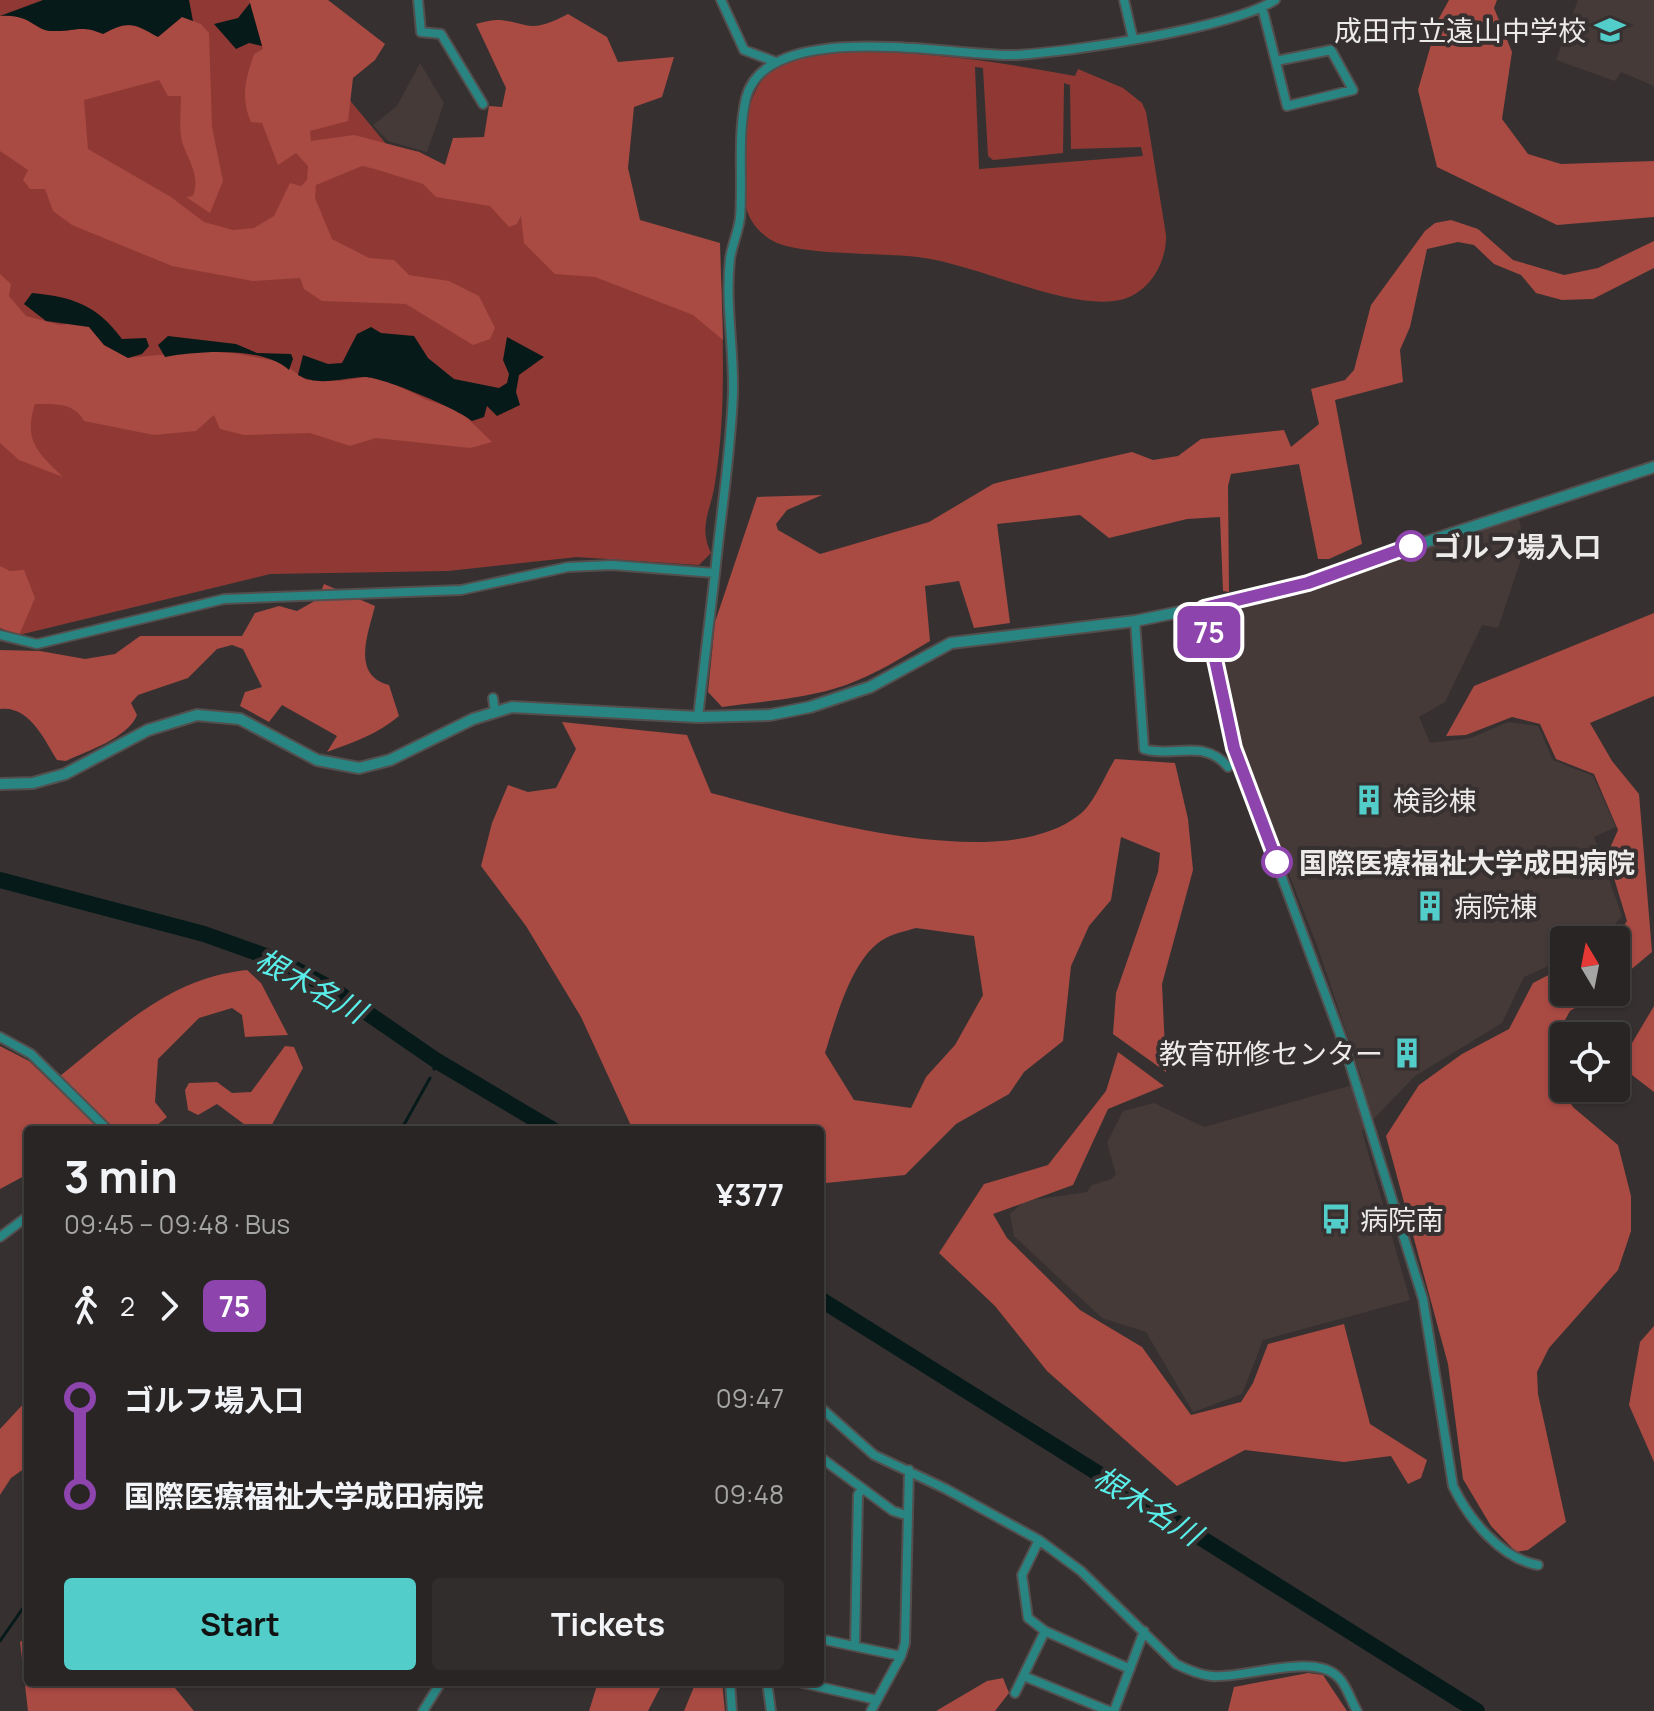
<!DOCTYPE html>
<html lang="en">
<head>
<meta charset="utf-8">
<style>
  :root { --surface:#282524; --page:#302d2c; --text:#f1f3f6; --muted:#a5a5a6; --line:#444241; --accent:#53cdc9 }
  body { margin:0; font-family:Manrope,"Noto Sans JP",sans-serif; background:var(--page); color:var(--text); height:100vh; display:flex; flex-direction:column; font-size:30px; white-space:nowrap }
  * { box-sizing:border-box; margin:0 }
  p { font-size:26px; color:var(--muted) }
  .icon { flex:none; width:44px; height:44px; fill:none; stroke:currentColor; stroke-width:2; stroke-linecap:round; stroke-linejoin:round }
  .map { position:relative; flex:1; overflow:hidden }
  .drawer { position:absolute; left:24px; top:1126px; width:800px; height:560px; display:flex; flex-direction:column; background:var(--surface); border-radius:8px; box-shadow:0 2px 6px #0004,0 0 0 2px var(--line) }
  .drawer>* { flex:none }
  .badge { padding:0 16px; border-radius:12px; font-size:28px; line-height:52px }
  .needle { width:52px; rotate:350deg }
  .fabs { position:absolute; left:1550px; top:926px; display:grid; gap:16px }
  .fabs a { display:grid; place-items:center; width:80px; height:80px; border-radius:8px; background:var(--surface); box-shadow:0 2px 6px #0004,0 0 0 2px var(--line); font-size:40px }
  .map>.badge { position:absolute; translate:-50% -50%; box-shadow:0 0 0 4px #fff }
  .legs { display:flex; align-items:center; gap:12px; height:88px; padding:0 40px; font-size:26px }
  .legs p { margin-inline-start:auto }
  .headline { display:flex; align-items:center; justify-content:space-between; height:136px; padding:0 40px }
  h1 { font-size:44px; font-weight:700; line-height:60px }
  .cta { display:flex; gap:16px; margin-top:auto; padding:16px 40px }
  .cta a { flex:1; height:92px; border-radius:8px; background:var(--accent); color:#111; font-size:32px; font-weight:700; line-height:92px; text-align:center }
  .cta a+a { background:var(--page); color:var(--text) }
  ul { padding:0 40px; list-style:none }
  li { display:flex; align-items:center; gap:28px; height:96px; font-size:30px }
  li i { display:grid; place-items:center; width:12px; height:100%; margin:0 10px; background:currentColor }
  li i::after { content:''; width:20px; height:20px; margin:-10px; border:6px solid; border-radius:50%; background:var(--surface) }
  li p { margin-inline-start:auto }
  li:first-child i { background:linear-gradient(#0000 50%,currentColor 0) }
  li:last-child i { background:linear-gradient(currentColor 50%,#0000 0) }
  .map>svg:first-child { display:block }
</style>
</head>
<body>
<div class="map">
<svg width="1654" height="1711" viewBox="0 0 1654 1711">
  <rect width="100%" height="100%" fill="#363130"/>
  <!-- built -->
  <path fill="#453a38" d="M1578,0H1654V86L1621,72L1615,81L1556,60Z
    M420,63L444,103L427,152L388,141L373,125L397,106Z
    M1519,519L1525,547L1498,628L1482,625L1445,702L1419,717L1430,743L1471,738L1508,722L1538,726L1553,760L1593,776L1616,827L1594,837L1622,916L1601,940H1564V959L1524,977L1502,1023L1415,1076L1362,1131L1410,1300L1263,1340L1242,1394L1193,1412L1146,1332L1102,1318L1014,1236L1010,1214L1025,1201L1087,1192L1092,1185L1112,1179L1116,1174L1107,1143L1123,1111L1154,1103L1204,1127L1363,1082L1318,948L1240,749L1216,639L1231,609Z"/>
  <!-- green -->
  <path fill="#903934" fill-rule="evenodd" d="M0,0H325L343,92L387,145L419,152L501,194L721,279C723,347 726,415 715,483C711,511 698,526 711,553L699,565L577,557L448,571L270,574L19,635L0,628Z
    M851,52C927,51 1000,62 1075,76L1078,69L1123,88L1142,103L1146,112L1166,235C1167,262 1149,294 1120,300C1068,311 977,264 918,257C883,253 806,255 777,243C760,235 747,220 745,201C743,155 736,81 788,61C808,53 830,54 851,52ZM975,67L983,68L988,156L993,160L1063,153L1064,83L1070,85L1071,149L1141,147L1143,156L979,169Z"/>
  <!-- forest -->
  <path fill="#a94a43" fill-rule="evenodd" d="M249,0H328L385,44L375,60L353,78L348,121L310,131L311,141L354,135L419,152L445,165L453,138L484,137L489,106L502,107L506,88L476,24C500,17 503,20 525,25C540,29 556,20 568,14L607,37L618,62L674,57L662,97L634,107L628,168L640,220L720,243L723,340L693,315L595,277L555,274L524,243L521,216L517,224L509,227L490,206L436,197L423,184L375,169L362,166L316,185L315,198L332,239L369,258L394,260L409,275L449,281L479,296L495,328L490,339L473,345L406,304L322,301L304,289L300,278L253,281L172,266L72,225L53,211L45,189H30L23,180L28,170L0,151V16C31,13 34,31 53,31C74,32 81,24 103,34C126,21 136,24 158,37L182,17L201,24L209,33L212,127L223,181L210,213L186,197L193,196C200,177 190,163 184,147C178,134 181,111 181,96H168L159,80L84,100L88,149L171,197L204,222L233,230L254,228L274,216L290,183L301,186L307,180L308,166L296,153L278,165L262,123L251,122C240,97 246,78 254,54L263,49Z
    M1449,0H1497L1494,8L1512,52L1502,119L1528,154L1561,164L1654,161V217L1557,225L1437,167L1418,90L1438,20Z
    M1451,220L1478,229L1513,260L1564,275L1598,268L1654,241V268L1593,299L1562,300L1536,293L1521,275L1494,264L1474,245L1458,242L1427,249L1410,327L1400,350L1403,382L1335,400L1362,544L1329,559H1318L1299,464L1231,474L1228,486L1229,592L1223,591L1220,517L1187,519L1109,538L1080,515L997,524L1010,623L974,628L959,581L925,586L930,641C903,657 876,674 846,685C806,699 763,701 722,707L708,692L715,622L757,497L822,495L787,510L776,524L778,530L820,554L929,522L993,484L1008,480L1132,452L1153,460L1178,456L1201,439L1284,430L1291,447L1319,424L1311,389L1345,380L1354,370L1371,305L1425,231L1435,223Z
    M0,274L11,284L9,296L26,316L60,325L74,323L89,327L104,345L128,358L200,351L233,353L281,362L306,380L340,381L366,377L388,381L427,400L459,410L492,442L470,448L376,438L350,446L310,433L244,435L220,429L214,415L196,431L154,435L84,421C74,402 54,404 35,404C23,441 38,453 63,477L19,460L0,443Z
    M0,566L10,571L24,570L35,598L19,635L0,628Z
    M324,584L375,606C368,634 351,675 389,685L399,716C378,734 354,742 327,752L337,736L282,705L269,722L240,706L245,692L262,687L243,649L232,645L217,649L188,678L138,695L131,703L137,715C128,738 87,751 66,761L57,760C44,739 29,705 0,709V650L40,651L85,659L115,654L140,636H242L255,613L279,606L297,611L318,599Z
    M1654,613V696L1590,723L1612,761L1639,794L1652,952L1616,982L1614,940L1627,921L1607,855L1618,830L1594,774L1556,759L1540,724L1512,717L1466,735L1446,736L1474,686Z
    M562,722L687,735L711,793C799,816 1001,877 1079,815C1094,804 1105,775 1115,759L1175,763L1188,819L1193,870L1162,984L1166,1072L1113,1034L1116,993L1158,872L1160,853L1121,837L1111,900L1089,926L1071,966L1063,1041L1024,1072L1009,1094L956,1124L905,1175L826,1183L820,1179V1130H633L581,1017L526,926L481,866L492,823L508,785L528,792L556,788L576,749ZM916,928L974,936L983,995L955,1045L926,1077L911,1108L854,1100L825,1053C836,1019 852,955 886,938C895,933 906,931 916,928Z
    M1564,967V992H1601L1570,1011L1556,1036L1552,1058L1554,1082L1574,1108L1618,1145L1631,1196V1231L1618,1270L1549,1348L1537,1372L1538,1394L1566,1522L1528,1550L1516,1552L1491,1526L1463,1479L1448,1364L1386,1136L1419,1085L1462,1054L1509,1029L1533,983Z
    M247,970L261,983L288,1035L245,1037L242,1015L232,1008L199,1018L158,1059L155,1102L167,1117L151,1130H113L60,1076C119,1029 169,978 247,970Z
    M1654,1006V1092L1619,1065Z
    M0,1046L29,1061L101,1130H28V1174L0,1189Z
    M285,1046L294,1047L303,1068L269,1130H252L217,1104L198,1115L188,1110L185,1090L189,1083L217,1082L232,1093L251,1092Z
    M1118,1052L1164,1086L1108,1109L1073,1185L993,1214L1007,1238L1080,1310L1142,1347L1191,1415L1241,1402L1253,1383L1268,1344L1344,1324L1370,1424L1427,1460L1421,1478L1408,1484L1391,1456L1344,1462L1245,1450L1177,1486L1047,1371L995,1306L939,1253L984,1184L1048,1165L1106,1091Z
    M1654,1326V1462L1629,1405L1640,1342Z
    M28,1399V1466L11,1478L0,1495V1429Z
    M28,1637V1682H170L194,1711H28L20,1642Z
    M1308,1673L1323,1675L1347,1711H1228L1234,1687Z
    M1003,1678L1009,1693L995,1711H936L987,1681Z
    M598,1682H663L648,1711H589Z
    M696,1682H722L725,1711H684Z"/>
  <!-- water -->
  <path fill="#071a1a" d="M43,0H189L193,21L182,17L158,37C134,23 128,20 103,34C81,24 74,32 53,31C34,31 31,13 0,16Z
    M250,3L262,46L249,43L236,49L214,24L238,18Z
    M32,293C73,297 97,305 122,339L146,338L149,346L142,354L128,358L104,345L89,327L46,321L24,304Z
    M371,327L381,333L414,336L428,358L454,379L499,388L507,383L509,374L503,360L507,337L544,357L519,375L516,392L520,405L497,416L487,406L484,417L472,421C460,410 381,376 364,377C342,378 318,387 298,375L303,355L328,364L342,363L357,334Z
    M168,336L236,344L257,353L291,354L293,359L289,370C264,346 197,351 165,357L158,345Z"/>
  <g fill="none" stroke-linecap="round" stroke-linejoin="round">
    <!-- stream -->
    <path stroke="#071a1a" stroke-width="3" d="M434,1069L437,1061
      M401,1130L430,1078
      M0,1641L28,1601"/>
    <!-- river -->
    <path stroke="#071a1a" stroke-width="16" d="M0,880L204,934L280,961L334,990L437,1061L553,1130
      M820,1299L1477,1711"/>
    <!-- minor casing -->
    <g stroke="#534f4e" stroke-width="12">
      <path id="minor" d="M418,0L421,32L441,34L483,104
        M721,0L744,50L776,62
        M1124,0L1133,39
        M1262,7L1287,106L1353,90L1331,50L1276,61
        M715,573C721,513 731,452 733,392C734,348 725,303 730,259C732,245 738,233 740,218C743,180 737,136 746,98C767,16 956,57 1016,55C1071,52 1232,28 1275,0
        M1204,608L1234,748L1344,1045L1423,1299L1453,1486C1468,1518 1501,1559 1538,1565
        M1135,621L1144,749C1173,758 1205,738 1228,767
        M0,635L37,644L224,599L461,590L568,567L612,565L715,573L698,717
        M493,698L495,712
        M0,1037L31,1054L108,1130
        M0,1237L28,1216
        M820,1407L874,1455L946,1489L1039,1540L1081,1571L1176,1664C1188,1670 1199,1675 1212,1676C1245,1679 1316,1651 1339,1678C1347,1686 1351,1701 1357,1711
        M820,1457L893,1511L906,1515
        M1039,1540L1022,1575L1028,1618L1045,1631L1130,1669
        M820,1639L901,1656
        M855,1646L858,1495L862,1488
        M1026,1677L1109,1711
        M730,1682L732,1711
        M767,1682L771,1711
        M799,1682L877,1700
        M1015,1693L1045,1631
        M423,1711L441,1682
        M871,1711L901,1656L905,1643L909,1470
        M1114,1711L1144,1631"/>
    </g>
    <!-- tertiary casing -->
    <g stroke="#534f4e" stroke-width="14">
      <path id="tertiary" d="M0,784L33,783L65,774L148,730L197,715L240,719L317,760L359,768L390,760L473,719L512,707L698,717L770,715L810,707L870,687L951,643L1135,621L1268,594L1654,467"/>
    </g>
    <!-- minor -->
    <use href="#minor" stroke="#298582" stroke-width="8"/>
    <!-- tertiary -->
    <use href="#tertiary" stroke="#298582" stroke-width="10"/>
  </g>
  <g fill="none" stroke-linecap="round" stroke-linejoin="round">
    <!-- line-1 casing -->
    <g stroke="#fff" stroke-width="18">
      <path id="line-1" d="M1277,862L1234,748L1204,608L1308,583L1411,546"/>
    </g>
    <!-- line-1 -->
    <use href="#line-1" stroke="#8e44ad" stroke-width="12"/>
  </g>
  <!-- icons -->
  <defs>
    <g id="school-bare" transform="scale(2.4)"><path d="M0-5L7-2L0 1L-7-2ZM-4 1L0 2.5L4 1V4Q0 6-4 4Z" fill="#53cdc9" stroke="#363130" stroke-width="2.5" paint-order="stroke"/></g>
    <g id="building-bare" transform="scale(2.4)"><path d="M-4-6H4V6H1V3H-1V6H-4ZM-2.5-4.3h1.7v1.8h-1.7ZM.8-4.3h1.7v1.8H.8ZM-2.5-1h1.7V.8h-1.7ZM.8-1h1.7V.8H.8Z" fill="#53cdc9" stroke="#363130" stroke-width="2.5" paint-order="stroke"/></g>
    <g id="bus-bare" transform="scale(2.4)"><path d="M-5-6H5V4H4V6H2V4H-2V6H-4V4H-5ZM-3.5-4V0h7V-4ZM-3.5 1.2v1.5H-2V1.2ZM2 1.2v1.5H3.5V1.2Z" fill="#53cdc9" stroke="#363130" stroke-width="2.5" paint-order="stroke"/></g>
  </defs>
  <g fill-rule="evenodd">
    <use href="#school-bare" x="1610" y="30"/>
    <use href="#building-bare" x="1369" y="800"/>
    <use href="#building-bare" x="1430" y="906"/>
    <use href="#building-bare" x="1407" y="1053"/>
    <use href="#bus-bare" x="1336" y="1219"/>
  </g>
  <!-- markers -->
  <g fill="#fff" stroke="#8e44ad" stroke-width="4">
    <circle cx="1411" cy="546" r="14"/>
    <circle cx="1277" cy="862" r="14"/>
  </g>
  <g text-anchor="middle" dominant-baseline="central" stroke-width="8" stroke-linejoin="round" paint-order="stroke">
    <!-- poi labels -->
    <g font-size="28" fill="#edeaea" stroke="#363130" text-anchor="start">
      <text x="1586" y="30" text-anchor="end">成田市立遠山中学校</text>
      <text x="1393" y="800">検診棟</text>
      <text x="1454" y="906">病院棟</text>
      <text x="1383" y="1053" text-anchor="end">教育研修センター</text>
      <text x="1360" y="1219">病院南</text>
    </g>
    <!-- stop labels -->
    <g font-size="28" font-weight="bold" fill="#edeaea" stroke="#363130" text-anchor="start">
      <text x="1433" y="546">ゴルフ場入口</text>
      <text x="1299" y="862">国際医療福祉大学成田病院</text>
    </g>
    <!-- water labels -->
    <g font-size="30" font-style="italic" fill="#59eee9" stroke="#363130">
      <text transform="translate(311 985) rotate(29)">根木名川</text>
      <text transform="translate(1148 1505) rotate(32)">根木名川</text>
    </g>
  </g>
</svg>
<div class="fabs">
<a><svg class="needle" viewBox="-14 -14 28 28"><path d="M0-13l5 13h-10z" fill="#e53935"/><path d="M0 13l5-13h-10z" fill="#a5a5a6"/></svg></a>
<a><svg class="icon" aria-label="locate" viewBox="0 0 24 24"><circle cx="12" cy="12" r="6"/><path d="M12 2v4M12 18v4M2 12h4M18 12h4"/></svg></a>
</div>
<b class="badge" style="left:1209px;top:632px;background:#8e44ad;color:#fff">75</b>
<section class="drawer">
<div class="headline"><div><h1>3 min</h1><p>09:45 – 09:48 · Bus</p></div><b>¥377</b></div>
<div class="legs"><svg class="icon" aria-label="walk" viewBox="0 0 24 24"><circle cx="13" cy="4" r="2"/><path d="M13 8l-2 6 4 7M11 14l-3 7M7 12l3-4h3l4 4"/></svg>2<svg class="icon" aria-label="forward" viewBox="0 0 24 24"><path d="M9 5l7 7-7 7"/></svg><b class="badge" style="background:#8e44ad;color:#fff">75</b></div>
<ul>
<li><i style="color:#8e44ad"></i><b>ゴルフ場入口</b><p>09:47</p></li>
<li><i style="color:#8e44ad"></i><b>国際医療福祉大学成田病院</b><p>09:48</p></li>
</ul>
<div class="cta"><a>Start</a><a>Tickets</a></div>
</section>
</div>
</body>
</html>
